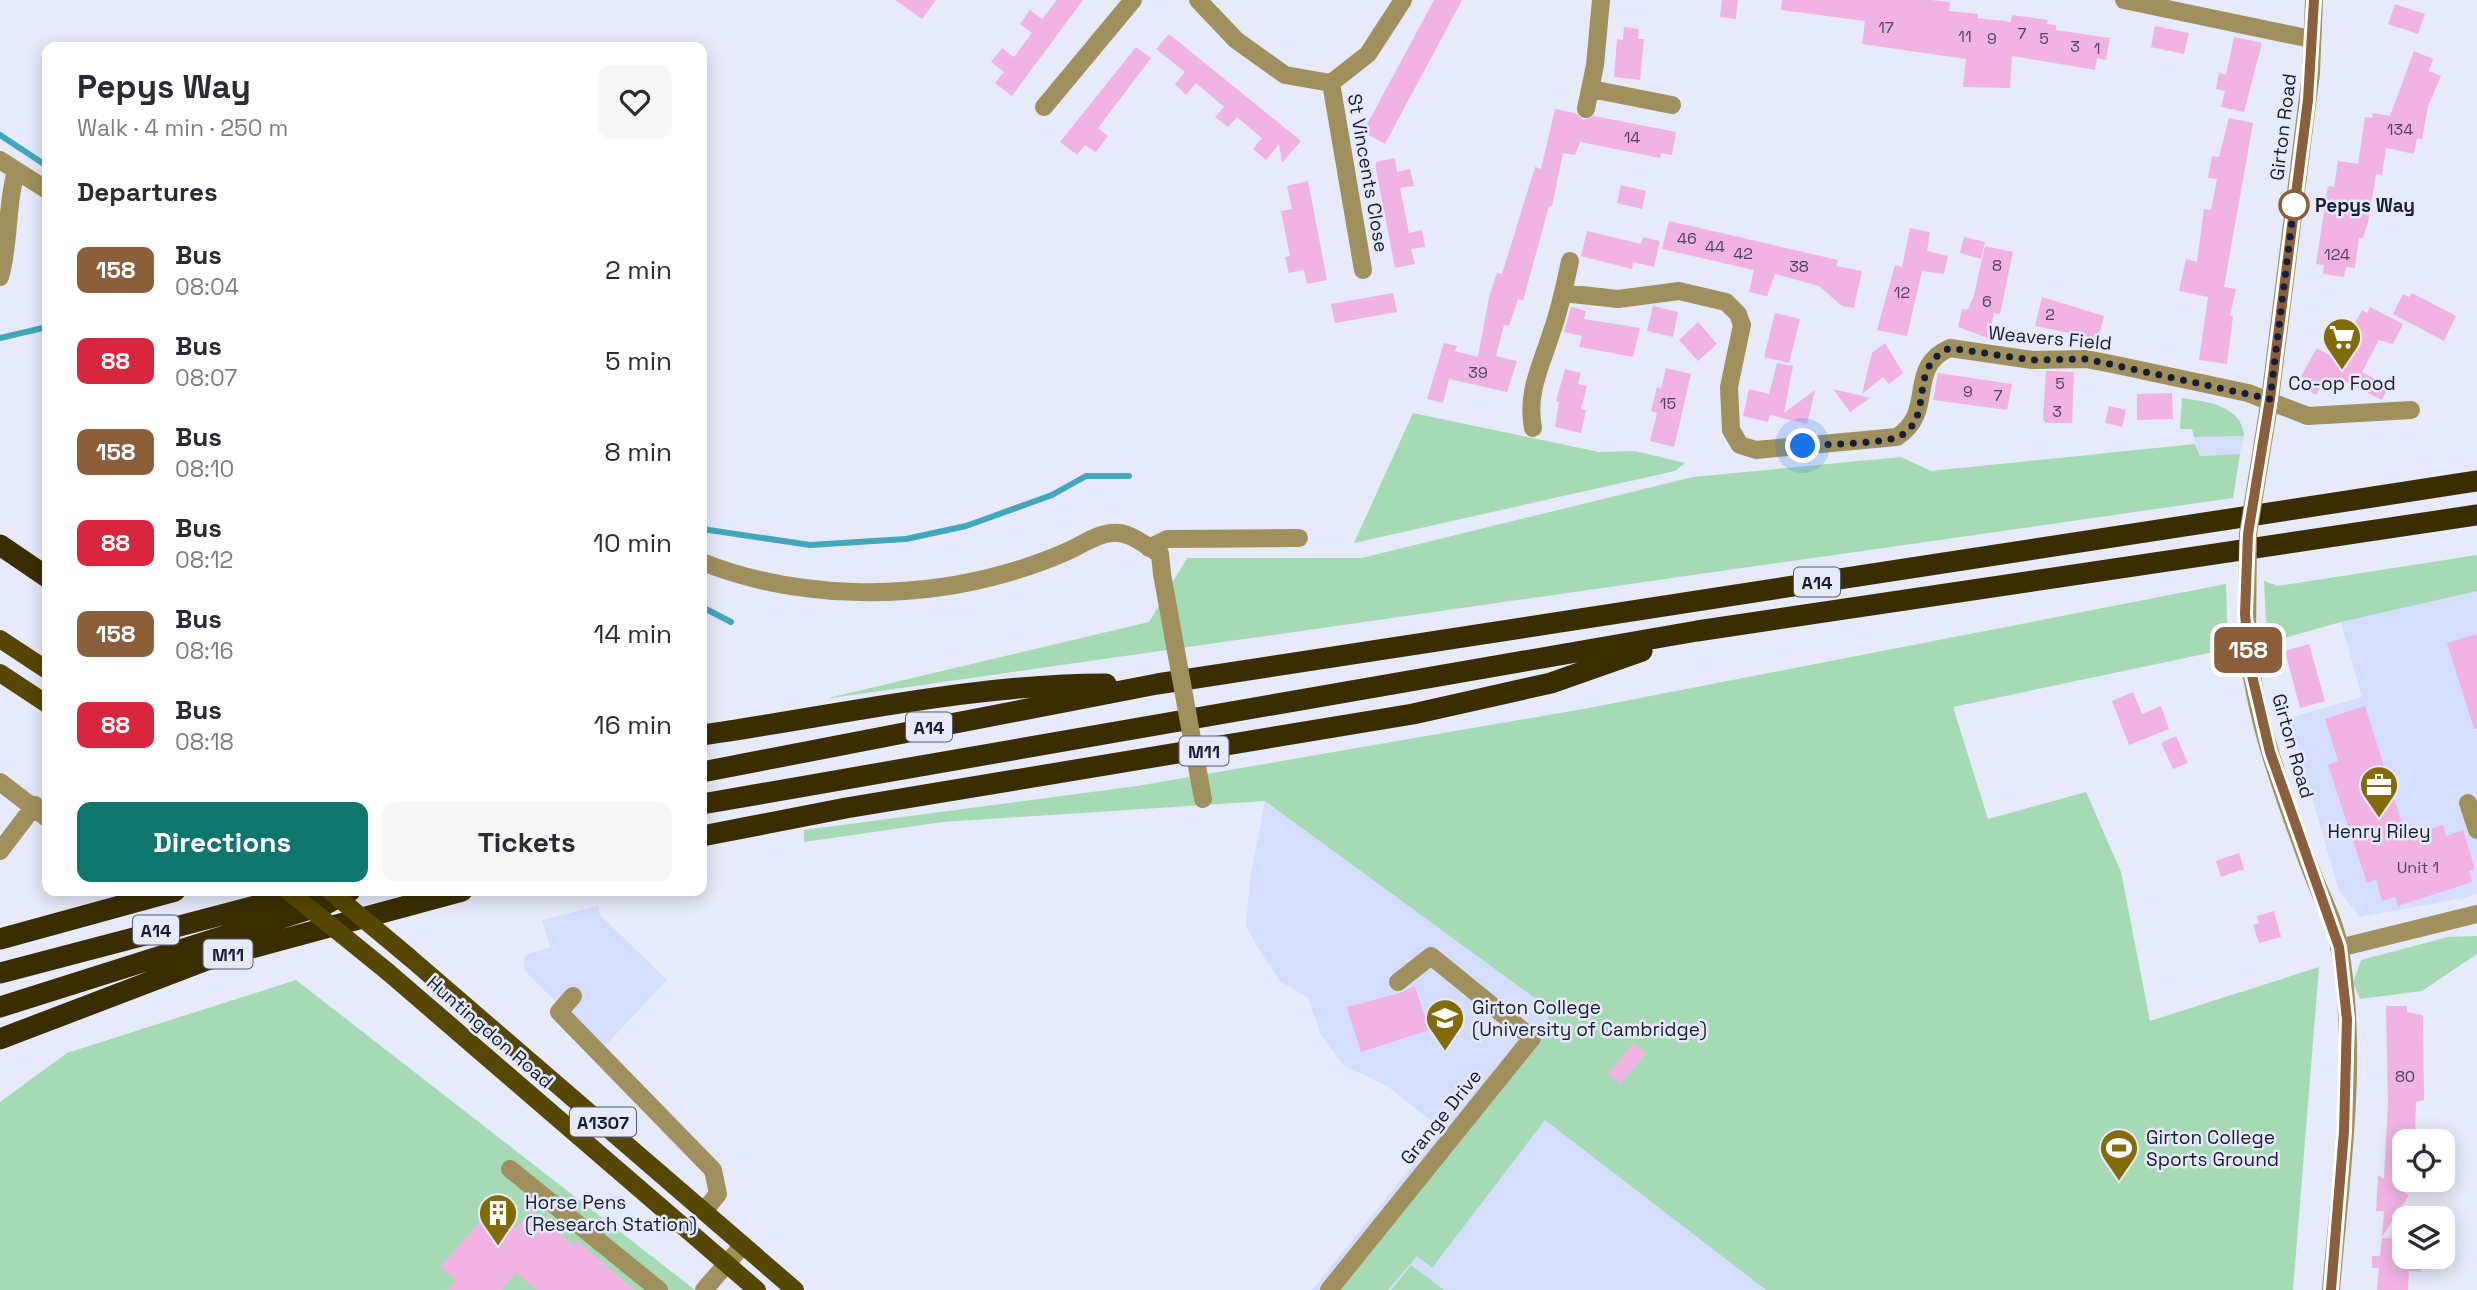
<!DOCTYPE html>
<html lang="en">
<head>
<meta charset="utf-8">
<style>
  :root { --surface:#fff; --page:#f7f7f7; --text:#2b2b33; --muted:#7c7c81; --accent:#0f766e }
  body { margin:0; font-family:"Space Grotesk",sans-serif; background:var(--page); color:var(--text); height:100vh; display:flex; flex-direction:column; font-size:26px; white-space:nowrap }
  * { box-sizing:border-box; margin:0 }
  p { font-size:23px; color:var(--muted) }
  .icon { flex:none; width:38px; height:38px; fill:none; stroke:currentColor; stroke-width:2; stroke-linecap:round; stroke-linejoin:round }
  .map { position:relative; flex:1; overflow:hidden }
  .sheet { position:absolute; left:42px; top:42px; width:665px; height:854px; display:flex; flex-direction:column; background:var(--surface); border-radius:14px; box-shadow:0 4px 18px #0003 }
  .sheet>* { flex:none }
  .badge { padding:0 14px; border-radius:10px; font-size:24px; line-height:46px }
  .buttons { position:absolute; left:2392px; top:1129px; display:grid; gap:14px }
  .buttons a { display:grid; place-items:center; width:63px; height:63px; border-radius:14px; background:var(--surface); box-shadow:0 4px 18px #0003; font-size:35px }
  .you { position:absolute; width:35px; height:35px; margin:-18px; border:5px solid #fff; border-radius:50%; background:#1a73e8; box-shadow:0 0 0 10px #1a73e833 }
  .map>.badge { position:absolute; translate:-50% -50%; box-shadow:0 0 0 4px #fff }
  h2 { padding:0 35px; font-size:26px; line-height:63px }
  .round { display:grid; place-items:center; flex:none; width:74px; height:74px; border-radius:14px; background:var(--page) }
  .head { display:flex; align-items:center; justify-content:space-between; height:119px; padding:0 35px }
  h1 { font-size:33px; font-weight:600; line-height:52px }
  .button { display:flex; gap:14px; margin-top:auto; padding:14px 35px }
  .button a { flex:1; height:80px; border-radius:14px; background:var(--accent); color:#fff; font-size:28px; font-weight:600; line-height:80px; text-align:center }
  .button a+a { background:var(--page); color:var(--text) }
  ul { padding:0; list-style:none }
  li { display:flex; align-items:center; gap:21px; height:91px; padding:0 35px }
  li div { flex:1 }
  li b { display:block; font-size:26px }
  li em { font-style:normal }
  li .badge { min-width:77px; font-weight:700; text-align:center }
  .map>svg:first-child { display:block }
</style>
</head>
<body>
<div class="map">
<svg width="2477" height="1290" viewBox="0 0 2477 1290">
  <rect width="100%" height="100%" fill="#e6eafa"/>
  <!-- built -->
  <path fill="#d5defe" d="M2244,436L2240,454L2200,456L2194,437Z
    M2477,591V892L2469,897L2360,917L2339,891L2289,718L2362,697L2341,622Z
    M1265,801L1551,1010L1856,1290H1312L1442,1129L1387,1086L1343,1065L1321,1035L1308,998L1280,981L1258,948L1246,926L1250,879Z
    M598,906L600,915L667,980L603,1048L525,971L523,962L526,955L550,947L542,920Z"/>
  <!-- green -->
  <path fill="#a6dab5" d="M2182,398C2207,402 2242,405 2244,436L2194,437L2192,429H2180Z
    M1413,413L1599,452L1635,451L1685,463L1675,471L1354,543Z
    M2195,444L2200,456L2240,454L2233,498L824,699L1149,622L1187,558H1362L1693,477L1901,457L1931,471Z
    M2477,555V591L2341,622L2267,643L2264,581L2278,586Z
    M2226,584L2228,649L1953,707L1988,819L2086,792L2121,872L2150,1021L2319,967L2293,1290H1766L1545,1120L1432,1268L1417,1256L1388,1290H1339L1540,1039L1551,1010L1265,801L943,822L804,842V830L1137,786L1589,708Z
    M2477,936V954L2422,991L2360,999L2353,983L2361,960L2448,937Z
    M296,980L695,1290H0V1102L67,1053Z
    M1411,1265L1444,1290H1391Z"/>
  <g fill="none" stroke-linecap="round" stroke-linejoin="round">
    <!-- stream -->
    <path stroke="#42a7bc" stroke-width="6" d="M0,135L47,166
      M0,338L47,327
      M702,529L810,545L906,539L966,526L1052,495L1086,476H1129
      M702,607L731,622"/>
  </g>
  <!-- building -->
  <path fill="#f1b3e4" d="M895,0H936L922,19Z
    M1057,0H1083L1012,96L995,83L1004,72L991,62L1002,48L1014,57L1032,33L1020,24L1030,10L1042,19Z
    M1434,0H1462L1385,144L1363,132Z
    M1722,0H1738L1736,19L1720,17Z
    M1782,0H1931L1950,2L1949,11L1978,14V18L2011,22L2012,15L2048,20L2047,24L2056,25V30L2110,38L2106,60L2097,58L2095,70L2012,56L2010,88L1963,87L1966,59L1862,44L1865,21L1781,10Z
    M2395,4L2425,14L2418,34L2388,24Z
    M2155,26L2189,33L2184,54L2151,47Z
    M1624,27L1639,29L1638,39H1644L1640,80L1614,77L1617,39L1623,40Z
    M1169,34L1301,141L1282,163L1279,144L1266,160L1253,149L1262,138L1251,129L1237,117L1228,127L1215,117L1224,107L1196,83L1186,95L1175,84L1185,72L1156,49Z
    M2234,37L2262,43L2244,112L2221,107L2225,91L2216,89L2219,73L2226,75Z
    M1136,47L1151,58L1098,128L1108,136L1096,152L1085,145L1077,155L1060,142Z
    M2414,51L2433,59L2429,71L2441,76L2428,106L2422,139L2417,138L2414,154L2386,148L2382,175L2376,174L2368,223L2363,238H2359L2355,268L2346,267L2344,277L2323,274L2324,265L2316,264L2328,186L2334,187L2338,161L2358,164L2365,117L2372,118L2373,113L2390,116Z
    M1555,109L1575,113L1583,120L1594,116L1676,132L1672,155L1661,153L1660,158L1580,142L1575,155L1563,153L1552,206H1549L1523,301L1518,299L1509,326L1504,325L1496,356L1517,361L1507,392L1449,379L1443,403L1427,399L1444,343L1457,346L1455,351L1478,357L1489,297L1497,273L1502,274L1535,167L1541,169Z
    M2229,118L2253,123L2224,287L2236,289L2230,316H2233L2227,364L2199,360L2208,297L2179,291L2186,259L2197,262L2204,209L2211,210L2217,179L2208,178L2212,156L2219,157Z
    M1395,158L1397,172L1410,169L1414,186L1400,188L1409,233L1422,230L1425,247L1411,249L1415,264L1395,268L1376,169V162Z
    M1308,181L1327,280L1307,284L1304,270L1289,273L1285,257L1290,256L1281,211L1292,209L1287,186Z
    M1621,185L1646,191L1642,209L1617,203Z
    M1669,221L1838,260L1836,266L1862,271L1854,308L1842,306L1819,286L1775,274L1767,296L1749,292L1754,270L1662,249Z
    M1910,228L1930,232L1927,251L1948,256L1944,274L1922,271L1907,336L1877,330L1895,265L1902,267Z
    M1587,231L1641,244L1643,237L1660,241L1654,267L1633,262L1632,269L1581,256Z
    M1964,237L1985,242L1981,259L1960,253Z
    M1985,246L2013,252L2000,314L1994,313L1988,338L1958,327L1962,309L1968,310L1974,295Z
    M1393,293L1397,312L1335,323L1331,304Z
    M2412,293L2456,316L2444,341L2393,314L2403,294L2409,297Z
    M2042,297L2104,316L2098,339L2035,326Z
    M1653,306L1678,312L1673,337L1647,331Z
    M1571,307L1586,311L1584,319L1640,328L1633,357L1579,347L1582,336L1564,332Z
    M2370,307L2403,324L2393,344L2379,340L2362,372L2389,386L2382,400L2340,379L2335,388L2324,382L2316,395L2300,386L2304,378L2301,376L2317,348L2333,357L2347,329L2351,331L2362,310L2367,313Z
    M1775,313L1800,319L1789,363L1764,357Z
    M1698,322L1717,344L1698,361L1679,340Z
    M1885,343L1903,373L1889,384L1883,377L1862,394L1872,353Z
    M1777,363L1793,366L1784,413L1815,390L1807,424L1770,415L1768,422L1743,416L1749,389L1769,394Z
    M1666,368L1691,374L1674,447L1650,441L1657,413L1651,411L1657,387L1661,389Z
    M1565,369L1581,373L1578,384L1587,386L1581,409L1586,410L1581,433L1555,427L1559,402L1556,401Z
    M2046,371L2074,372L2072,423H2046L2043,419Z
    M1938,373L2012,384L2007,410L1933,400Z
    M1833,389L1870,398L1850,412Z
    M2172,393L2173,419L2137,420V394Z
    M2109,406L2126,410L2122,427L2105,423Z
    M2477,634V729H2474L2447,643Z
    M2309,644L2325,701L2300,708L2285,651Z
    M2133,692L2142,714L2161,706L2169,729L2129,745L2112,701Z
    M2365,706L2406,836L2443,825L2446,836L2463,830L2475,869L2469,871L2472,882L2398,906L2395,897L2382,901L2376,880L2367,883L2328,765L2338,761L2325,719Z
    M2176,736L2188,763L2173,769L2161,743Z
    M2239,853L2244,869L2221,877L2216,861Z
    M2274,911L2281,937L2259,943L2253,925L2259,923L2257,916Z
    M1415,986L1429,1030L1361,1052L1347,1007L1400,993Z
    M2386,1006H2407V1012L2423,1015L2424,1100L2416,1102L2415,1134L2409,1133L2408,1141H2404V1192L2409,1195L2382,1237L2384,1211H2376L2378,1175L2384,1179L2388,1104Z
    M1633,1043L1646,1053L1620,1084L1608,1074Z
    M493,1207L516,1228L532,1209L574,1245L578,1241L635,1290H537L516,1273L501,1290H447L456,1280L440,1267Z
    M2382,1238L2404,1239V1256H2422L2421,1272L2409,1271L2408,1290H2377L2379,1268H2372V1256H2380Z"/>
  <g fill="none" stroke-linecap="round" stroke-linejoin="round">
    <!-- minor -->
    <path stroke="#9f905e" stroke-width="18" d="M1198,0L1236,40L1285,75L1331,83L1368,54L1403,0
      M2124,0L2311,39
      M1331,83L1363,270
      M1591,89L1672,105
      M1044,107L1133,0
      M1586,109L1595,65L1601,0
      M0,160L47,190
      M0,277C10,243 6,206 16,171
      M1563,293L1618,299L1679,291L1726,302L1738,314L1742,325L1729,387L1731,430L1740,445L1756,450L1897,437C1937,411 1905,367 1950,348L2032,360L2086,359L2112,364L2248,393L2308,416L2411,410
      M2270,399L2311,73L2314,0
      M1533,428C1526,392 1542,364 1552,331C1560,309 1565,285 1570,261
      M1149,548L1167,539L1299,538
      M702,562C796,599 910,601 1007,573C1028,567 1048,560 1068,551C1082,545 1096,534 1112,533C1130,531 1144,545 1160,554L1162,574
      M2247,639C2254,718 2282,791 2309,865C2319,892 2335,921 2340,950C2359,1061 2340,1179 2331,1290
      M0,782L47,818
      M2468,803L2477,830
      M0,851L35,805
      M2339,948L2477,914
      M573,996L559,1012L713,1170L718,1194L704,1211
      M510,1169L659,1290
      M704,1290L743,1245
      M1329,1290L1532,1038L1431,956L1398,982"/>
    <!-- major -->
    <path stroke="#574704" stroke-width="18" d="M0,639L47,670
      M0,673L47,704
      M409,957L795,1290
      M388,972L757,1290"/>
    <!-- highway -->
    <path stroke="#3a2e00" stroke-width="21" d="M0,545L47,577
      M702,735C835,716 971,684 1106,684
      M702,772L1157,684L2477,481
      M702,804L1697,631L2477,515
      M702,836L846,808L1413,714L1551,683L1642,651
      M0,939L175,891
      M0,973L313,891
      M0,1007L326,904L350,891
      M0,1039L207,960L462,891"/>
    <!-- minor-bridge -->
    <path stroke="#9f905e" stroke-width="18" d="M1162,574L1203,799
      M2247,639L2248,534L2270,399"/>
    <!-- major-bridge -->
    <path stroke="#574704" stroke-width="18" d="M288,891L388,972
      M330,891L409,957"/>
  </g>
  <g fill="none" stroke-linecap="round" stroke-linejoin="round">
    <!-- line casing -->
    <g stroke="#fff" stroke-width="16">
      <path id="line" d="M2314,0L2308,100L2270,399L2248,534L2245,614L2250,667L2270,752L2339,947L2347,1019L2344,1131L2331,1290"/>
    </g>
    <!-- line -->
    <use href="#line" stroke="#8b5e3c" stroke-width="10"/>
    <!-- walk -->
    <path stroke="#171c37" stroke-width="7" stroke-dasharray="0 12.6" d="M1803,446C1824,444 1884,444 1900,436C1936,417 1906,367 1950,348L2032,360L2086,359L2270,399L2294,205"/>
  </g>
  <!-- icons -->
  <defs>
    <g id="supermarket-pin" transform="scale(2.0125)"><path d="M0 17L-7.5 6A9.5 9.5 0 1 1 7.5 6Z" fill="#836c07" stroke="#e6eafa"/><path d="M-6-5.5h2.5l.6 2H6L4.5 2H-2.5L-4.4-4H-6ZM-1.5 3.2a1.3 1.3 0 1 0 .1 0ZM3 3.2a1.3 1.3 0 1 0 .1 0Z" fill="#fff"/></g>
    <g id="office-pin" transform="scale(2.0125)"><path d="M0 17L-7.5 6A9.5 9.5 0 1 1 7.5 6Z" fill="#836c07" stroke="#e6eafa"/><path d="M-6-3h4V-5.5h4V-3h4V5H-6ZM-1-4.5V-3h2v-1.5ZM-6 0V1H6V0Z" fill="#fff"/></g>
    <g id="university-pin" transform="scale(2.0125)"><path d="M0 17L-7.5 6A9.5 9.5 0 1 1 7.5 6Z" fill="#836c07" stroke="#e6eafa"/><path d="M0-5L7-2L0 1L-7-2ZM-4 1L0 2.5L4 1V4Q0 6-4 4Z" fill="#fff"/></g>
    <g id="stadium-pin" transform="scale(2.0125)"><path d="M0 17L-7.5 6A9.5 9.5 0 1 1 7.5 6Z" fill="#836c07" stroke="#e6eafa"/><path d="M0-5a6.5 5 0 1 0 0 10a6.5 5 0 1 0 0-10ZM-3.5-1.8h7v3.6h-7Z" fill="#fff"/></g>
    <g id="building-pin" transform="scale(2.0125)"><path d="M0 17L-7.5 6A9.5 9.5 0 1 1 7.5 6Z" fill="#836c07" stroke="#e6eafa"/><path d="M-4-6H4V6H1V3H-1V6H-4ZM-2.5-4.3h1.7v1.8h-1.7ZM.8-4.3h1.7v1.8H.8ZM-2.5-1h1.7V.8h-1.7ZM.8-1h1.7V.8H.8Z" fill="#fff"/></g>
  </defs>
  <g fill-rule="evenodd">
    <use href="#supermarket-pin" x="2342" y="337"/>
    <use href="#office-pin" x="2379" y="785"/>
    <use href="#university-pin" x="1445" y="1018"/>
    <use href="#stadium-pin" x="2119" y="1148"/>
    <use href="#building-pin" x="498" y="1213"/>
  </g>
  <!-- markers -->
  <circle fill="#fff" stroke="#8b5e3c" stroke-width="3.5" cx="2294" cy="205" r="14"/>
  <g text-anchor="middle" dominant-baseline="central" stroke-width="5" stroke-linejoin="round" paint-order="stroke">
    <!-- number labels -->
    <g font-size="16" fill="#4e4262">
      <text x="1886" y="27">17</text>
      <text x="2022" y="33">7</text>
      <text x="1965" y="36">11</text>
      <text x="1992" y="38">9</text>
      <text x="2044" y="38">5</text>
      <text x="2075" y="46">3</text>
      <text x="2097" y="48">1</text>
      <text x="2400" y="129">134</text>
      <text x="1632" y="137">14</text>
      <text x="1687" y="238">46</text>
      <text x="1715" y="246">44</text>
      <text x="1743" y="253">42</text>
      <text x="2337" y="254">124</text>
      <text x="1997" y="265">8</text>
      <text x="1799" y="266">38</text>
      <text x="1902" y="292">12</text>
      <text x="1987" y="301">6</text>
      <text x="2050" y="314">2</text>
      <text x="1478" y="372">39</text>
      <text x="2060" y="383">5</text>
      <text x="1968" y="391">9</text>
      <text x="1998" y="395">7</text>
      <text x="1668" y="403">15</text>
      <text x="2057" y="411">3</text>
      <text x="2418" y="867">Unit 1</text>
      <text x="2405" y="1076">80</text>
    </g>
    <!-- shield labels -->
    <g fill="#e6eafa" stroke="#555a72" stroke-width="2">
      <rect x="1794" y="567.5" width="46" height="29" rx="5"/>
      <rect x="906" y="712.5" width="46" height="29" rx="5"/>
      <rect x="1179.5" y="736.5" width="49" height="29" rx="5"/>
      <rect x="133" y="915.5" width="46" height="29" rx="5"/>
      <rect x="203.5" y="939.5" width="49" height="29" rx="5"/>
      <rect x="570" y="1107.5" width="66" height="29" rx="5"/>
    </g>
    <g font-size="18" font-weight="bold" fill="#171c37">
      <text x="1817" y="582">A14</text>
      <text x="929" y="727">A14</text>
      <text x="1204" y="751">M11</text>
      <text x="156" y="930">A14</text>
      <text x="228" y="954">M11</text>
      <text x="603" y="1122">A1307</text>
    </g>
    <!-- street labels -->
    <g font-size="19" fill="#171c37" stroke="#e6eafa">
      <text transform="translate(2283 127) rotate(-83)">Girton Road</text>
      <text transform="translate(1368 173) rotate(80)">St Vincents Close</text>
      <text transform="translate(2050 338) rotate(5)">Weavers Field</text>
      <text transform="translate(2293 746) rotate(74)">Girton Road</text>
      <text transform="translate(490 1032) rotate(41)">Huntingdon Road</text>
      <text transform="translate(1441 1117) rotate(-51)">Grange Drive</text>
    </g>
    <!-- stop labels -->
    <g font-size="19" font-weight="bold" fill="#171c37" stroke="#e6eafa" text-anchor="start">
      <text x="2315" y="205">Pepys Way</text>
    </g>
    <!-- poi labels -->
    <g font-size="19" fill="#171c37" stroke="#e6eafa" text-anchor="start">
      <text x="2342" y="383" text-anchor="middle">Co-op Food</text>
      <text x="2379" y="831" text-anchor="middle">Henry Riley</text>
      <text x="1472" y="1007">Girton College<tspan x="1472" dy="22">(University of Cambridge)</tspan></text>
      <text x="2146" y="1137">Girton College<tspan x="2146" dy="22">Sports Ground</tspan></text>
      <text x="525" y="1202">Horse Pens<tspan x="525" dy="22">(Research Station)</tspan></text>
    </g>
  </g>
</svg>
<div class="buttons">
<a><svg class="icon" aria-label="locate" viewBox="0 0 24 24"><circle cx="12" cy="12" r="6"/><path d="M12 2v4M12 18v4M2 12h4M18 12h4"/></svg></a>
<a><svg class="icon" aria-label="layers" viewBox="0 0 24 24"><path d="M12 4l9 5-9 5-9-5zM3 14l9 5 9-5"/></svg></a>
</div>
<div class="you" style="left:1803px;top:446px"></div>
<b class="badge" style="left:2248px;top:650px;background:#8b5e3c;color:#fff">158</b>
<section class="sheet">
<div class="head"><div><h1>Pepys Way</h1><p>Walk · 4 min · 250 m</p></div><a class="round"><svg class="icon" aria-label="heart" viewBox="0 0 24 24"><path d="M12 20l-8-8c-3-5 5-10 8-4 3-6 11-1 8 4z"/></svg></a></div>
<h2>Departures</h2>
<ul>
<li><span class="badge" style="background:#8b5e3c;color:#fff">158</span><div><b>Bus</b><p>08:04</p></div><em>2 min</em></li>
<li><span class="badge" style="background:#d7263d;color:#fff">88</span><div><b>Bus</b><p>08:07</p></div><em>5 min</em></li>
<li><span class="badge" style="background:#8b5e3c;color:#fff">158</span><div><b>Bus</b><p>08:10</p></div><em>8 min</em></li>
<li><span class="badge" style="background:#d7263d;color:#fff">88</span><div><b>Bus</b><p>08:12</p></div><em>10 min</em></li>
<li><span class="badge" style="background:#8b5e3c;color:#fff">158</span><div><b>Bus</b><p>08:16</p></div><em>14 min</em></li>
<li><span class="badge" style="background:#d7263d;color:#fff">88</span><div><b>Bus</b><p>08:18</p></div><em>16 min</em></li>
</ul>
<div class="button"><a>Directions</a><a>Tickets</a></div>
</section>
</div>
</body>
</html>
